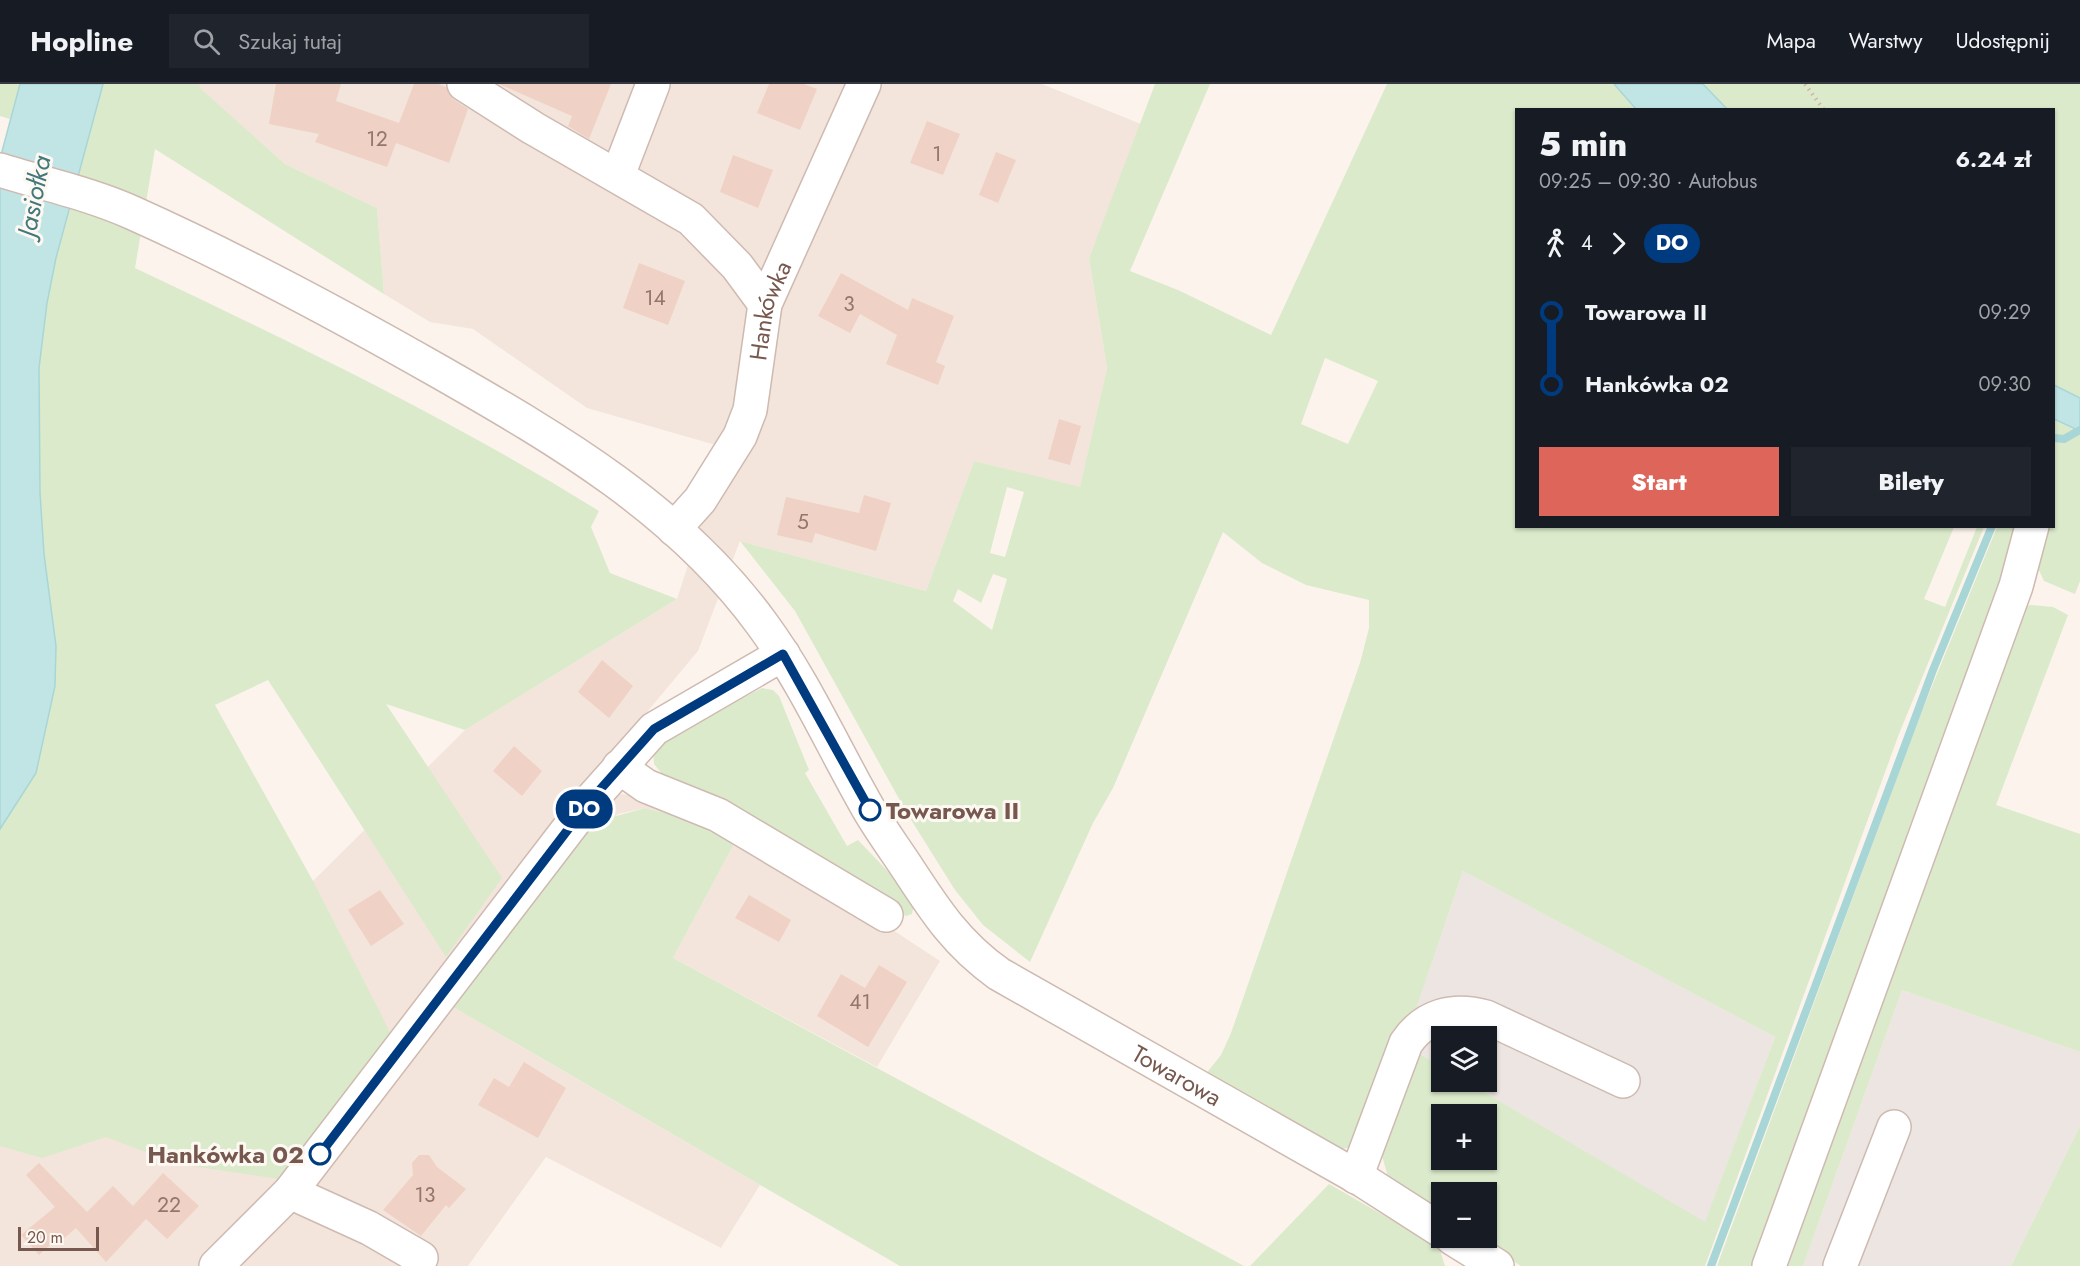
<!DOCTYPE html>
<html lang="pl">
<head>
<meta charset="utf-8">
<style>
  :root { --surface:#171b24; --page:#20242c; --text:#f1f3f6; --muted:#9ea1a6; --line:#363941; --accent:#de6559 }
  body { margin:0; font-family:Jost,sans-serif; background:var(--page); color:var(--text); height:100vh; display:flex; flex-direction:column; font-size:22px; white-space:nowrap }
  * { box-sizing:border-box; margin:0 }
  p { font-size:20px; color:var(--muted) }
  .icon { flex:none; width:33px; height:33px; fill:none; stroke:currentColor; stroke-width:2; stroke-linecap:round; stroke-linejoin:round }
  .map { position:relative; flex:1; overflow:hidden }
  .sheet { position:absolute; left:1515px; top:24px; width:540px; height:420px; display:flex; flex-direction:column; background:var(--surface); border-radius:0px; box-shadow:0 2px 4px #0004 }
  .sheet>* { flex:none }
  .badge { padding:0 12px; border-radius:20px; font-size:21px; line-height:39px }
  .buttons { position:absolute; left:1431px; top:942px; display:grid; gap:12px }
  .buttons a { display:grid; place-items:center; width:66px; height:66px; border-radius:0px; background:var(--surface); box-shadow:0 2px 4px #0004; font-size:30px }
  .scale { position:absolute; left:18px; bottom:15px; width:81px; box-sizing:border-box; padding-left:6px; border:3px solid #77584f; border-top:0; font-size:16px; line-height:21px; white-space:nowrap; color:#77584f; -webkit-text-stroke:4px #fef8f3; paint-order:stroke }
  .map>.badge { position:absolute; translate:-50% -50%; box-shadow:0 0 0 3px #fff }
  .legs { display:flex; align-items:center; gap:9px; height:66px; padding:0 24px; font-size:20px }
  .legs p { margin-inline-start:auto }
  .summary { display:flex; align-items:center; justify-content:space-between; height:102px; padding:0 24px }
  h1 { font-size:33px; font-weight:800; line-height:45px }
  .button { display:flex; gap:12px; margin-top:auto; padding:12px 24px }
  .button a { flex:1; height:69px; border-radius:0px; background:var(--accent); color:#fff; font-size:24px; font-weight:800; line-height:69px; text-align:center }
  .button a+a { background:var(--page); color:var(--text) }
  ul { padding:0 24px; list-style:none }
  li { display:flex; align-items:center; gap:21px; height:72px; font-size:22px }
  li i { display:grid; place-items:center; width:9px; height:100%; margin:0 8px; background:currentColor }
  li i::after { content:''; width:15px; height:15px; margin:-8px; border:4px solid; border-radius:50%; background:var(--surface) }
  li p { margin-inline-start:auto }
  li:first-child i { background:linear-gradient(#0000 50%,currentColor 0) }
  li:last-child i { background:linear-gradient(currentColor 50%,#0000 0) }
  header { display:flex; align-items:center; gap:36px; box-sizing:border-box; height:84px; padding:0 30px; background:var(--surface); border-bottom:2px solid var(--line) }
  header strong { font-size:28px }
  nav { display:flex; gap:33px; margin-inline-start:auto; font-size:21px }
  .search { width:420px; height:54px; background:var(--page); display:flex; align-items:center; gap:15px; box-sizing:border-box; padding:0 21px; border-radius:0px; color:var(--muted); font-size:22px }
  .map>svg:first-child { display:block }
</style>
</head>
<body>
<header>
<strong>Hopline</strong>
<div class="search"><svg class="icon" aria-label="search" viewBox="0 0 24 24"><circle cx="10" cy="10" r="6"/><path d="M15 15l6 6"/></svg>Szukaj tutaj</div>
<nav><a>Mapa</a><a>Warstwy</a><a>Udostępnij</a></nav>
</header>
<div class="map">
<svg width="2080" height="1182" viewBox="0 0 2080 1182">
  <rect width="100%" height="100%" fill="#fcf4ec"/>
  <!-- residential -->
  <path fill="#f3e5db" d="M195,0H1042L1141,40L1089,174L1107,284L1080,404L974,377L926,507L740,457L698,567L581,707L632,711L718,731L940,877L877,983L673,874L735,758L674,731L645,724L618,730L447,906L453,923L760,1101L721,1164L546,1073L468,1182H0V1049L313,797L465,646L677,515L726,364L587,324L473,245L430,238L384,210L377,124L285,80Z"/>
  <!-- industrial -->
  <path fill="#ece5e1" d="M1463,787L1775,953L1705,1139L1467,998H1486V952H1442L1441,982L1404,960Z
    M1902,906L2080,968V1042L2011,1182H1803Z"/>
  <!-- green -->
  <path fill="#dbeacb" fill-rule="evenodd" d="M0,0H20L10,35L0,32Z
    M103,0H199L200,4L285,80L377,124L384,210L155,65L135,184C293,259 451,335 599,427L591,443L610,489L677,515L465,646L386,620L502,794L446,873L268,596L215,621L313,797L391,950L279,1095L177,1080L106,1053L42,1074L0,1062V745L36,689L55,602L56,562L44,470L40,409L39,284L47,219L56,174Z
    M1155,0H1210L1130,187L1178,206L1271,251L1387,0H1614L1636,25L1516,26V442L1954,443L1924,515L1945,523L1977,443H1984L1899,650L1705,1182H1521L1476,1154H1486V1108H1442L1441,1132L1388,1093L1381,1068L1417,968L1441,982L1442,998H1467L1705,1138L1775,953L1463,787L1412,937L1350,1063L1336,1067L1204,992L1221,971L1231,949L1360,579L1369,544V516L1306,501L1262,479L1223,448L1113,704L1093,739L1030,878L983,841L955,806L908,731L795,527L740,457L926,507L974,377L1080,403L1107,284L1089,174ZM1325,274L1378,297L1348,360L1301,340ZM1007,403L1024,408L1005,473L990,469ZM993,490L1007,495L992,546L953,517L958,505L981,519ZM1442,1030H1486V1076H1442Z
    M1703,0H2080V314L2054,301V26L1727,25Z
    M2054,335L2080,347V497L2075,510L2044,497L2036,480L2043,443L2054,442Z
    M1997,443H2021L1998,500L1965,601L1907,749L1908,756L1839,948L1832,957L1822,995L1755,1182H1717L1917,639Z
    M2031,521L2053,523L2068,531L1996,721L2080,750V968L1902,906L1803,1182H1780L2019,524Z
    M762,604L773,606L779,612L809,686L805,689L847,762L858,756L899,799L914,821L912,830L906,832L663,691L654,680L653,665L741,605L746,612Z
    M645,724L674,731L735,758L673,874L1244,1182H900L453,923L508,839L572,759L595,738Z
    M2080,1042V1182H2011Z
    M1329,1100L1439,1163L1445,1182H1250Z"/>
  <!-- water -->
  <path fill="#c1e5e5" stroke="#a8d6d7" stroke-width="1.5" d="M20,0H103L56,174L47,219L39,284L40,409L44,470L56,562L55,602L36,689L0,745V75Z
    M1614,0H1703L1727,25H1636Z
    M2054,301L2080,314V347L2054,335Z"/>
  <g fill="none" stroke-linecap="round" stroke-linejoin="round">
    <!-- stream -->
    <path stroke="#a8d6d7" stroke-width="8" d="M2054,354L2064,355L2080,346
      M1711,1182L1933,586L1992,442"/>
  </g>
  <!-- building -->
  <path fill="#f0d1c5" d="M276,0H341L336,17L399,39L414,0H438L446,3L453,15L468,25L449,79L396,59L387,83L315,58L319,50L269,40Z
    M499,0H611L589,55L568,42L572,32Z
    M769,0H804L817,5L800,46L757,29Z
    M927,37L960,50L943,91L910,79Z
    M996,68L1016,76L998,119L979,111Z
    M733,71L773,86L758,124L720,108Z
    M639,179L685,197L668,241L623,224Z
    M841,189L908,226L912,214L954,232L936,278L945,282L938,301L886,280L897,251L860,230L850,249L818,232Z
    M1059,335L1081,342L1070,381L1048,375Z
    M864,411L891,419L876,467L815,449L812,459L777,451L786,413L859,429Z
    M602,576L633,602L609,634L578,608Z
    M514,662L542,687L522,712L493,687Z
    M380,806L404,840L371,862L348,826Z
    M749,811L791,836L779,858L735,834Z
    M879,881L907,898L868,963L817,932L841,890L865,904Z
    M524,978L566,1004L538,1054L478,1021L494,994L509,1003Z
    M419,1071H429L437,1083L466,1105L449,1124L446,1121L421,1152L383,1126L413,1091L412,1079Z
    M39,1079L87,1128L113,1102L133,1122L163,1089L199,1122L167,1155L146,1135L106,1178L76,1144L56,1161L53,1158L39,1171L21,1151L55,1123L26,1091Z"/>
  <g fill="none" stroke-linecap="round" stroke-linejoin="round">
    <!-- minor casing -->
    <g stroke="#cebab1" stroke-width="36">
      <g id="minor">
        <path d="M464,0L533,44L691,135L737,182L765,220"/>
        <path id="s1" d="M0,86C44,100 91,110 133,129C238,176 340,231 440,288C559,356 679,426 762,540C804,597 833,663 868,724C880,745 895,765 908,785C936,828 957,860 999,890L1364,1097L1442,1147"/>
        <path d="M618,91L653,0"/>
        <path id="s2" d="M674,445L700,416L740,352L750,326L765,220L864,0"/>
        <path d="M619,683L646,702L718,731L886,831"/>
        <path d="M1356,1093L1406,959C1425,931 1453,924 1486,933L1623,997"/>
        <path d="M290,1108L369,1144L421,1174"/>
        <path d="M1452,1154L1497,1182"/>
        <path d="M216,1182L290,1108L589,718L654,645L783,570"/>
        <path d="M1769,1182L2016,502L2032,442"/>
        <path d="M1840,1182L1894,1043"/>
      </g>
    </g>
    <!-- path -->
    <path stroke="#d6b3a8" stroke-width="4" stroke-dasharray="1.5 4.5" stroke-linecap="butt" d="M1805,0L1824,26"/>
    <!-- minor -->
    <use href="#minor" stroke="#fff" stroke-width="33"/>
  </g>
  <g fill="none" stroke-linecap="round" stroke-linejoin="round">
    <!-- line-1 casing -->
    <g stroke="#fff" stroke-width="14">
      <path id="line-1" d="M320,1070L589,718L654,645L783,570L870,726"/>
    </g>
    <!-- line-1 -->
    <use href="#line-1" stroke="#003b80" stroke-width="9"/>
  </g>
  <!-- markers -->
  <g fill="#fff" stroke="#003b80" stroke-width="3">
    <circle cx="870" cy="726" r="10"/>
    <circle cx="320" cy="1070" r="10"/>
  </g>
  <g text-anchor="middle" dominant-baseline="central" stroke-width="6" stroke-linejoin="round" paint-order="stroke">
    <!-- number labels -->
    <g font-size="21" fill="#95766c">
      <text x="377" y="55">12</text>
      <text x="937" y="70">1</text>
      <text x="655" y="214">14</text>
      <text x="849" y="220">3</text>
      <text x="803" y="438">5</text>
      <text x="860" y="918">41</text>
      <text x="425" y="1111">13</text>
      <text x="169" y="1121">22</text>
    </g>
    <!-- street labels -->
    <g font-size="24" fill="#77584f" stroke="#fef8f3">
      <text stroke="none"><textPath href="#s2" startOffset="244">Hankówka</textPath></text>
      <text stroke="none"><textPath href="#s1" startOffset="1528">Towarowa</textPath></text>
    </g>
    <!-- stop labels -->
    <g font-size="24" font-weight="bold" fill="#77584f" stroke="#fef8f3" text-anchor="start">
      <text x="886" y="726">Towarowa II</text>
      <text x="304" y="1070" text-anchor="end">Hankówka 02</text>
    </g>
    <!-- water labels -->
    <g font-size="26" font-style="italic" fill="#43787b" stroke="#fef8f3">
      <text transform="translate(34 112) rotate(-79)">Jasiołka</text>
    </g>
  </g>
</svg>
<div class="buttons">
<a><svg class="icon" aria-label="layers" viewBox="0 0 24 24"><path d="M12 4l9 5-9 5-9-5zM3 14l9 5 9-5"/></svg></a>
<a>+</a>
<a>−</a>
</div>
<div class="scale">20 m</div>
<b class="badge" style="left:584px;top:725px;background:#003b80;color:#fff">DO</b>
<section class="sheet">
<div class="summary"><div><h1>5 min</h1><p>09:25 – 09:30 · Autobus</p></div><b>6.24 zł</b></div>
<div class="legs"><svg class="icon" aria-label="walk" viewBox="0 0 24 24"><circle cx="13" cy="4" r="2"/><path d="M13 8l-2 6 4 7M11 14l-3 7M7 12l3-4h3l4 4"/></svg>4<svg class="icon" aria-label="forward" viewBox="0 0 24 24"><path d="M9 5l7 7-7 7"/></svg><b class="badge" style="background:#003b80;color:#fff">DO</b></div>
<ul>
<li><i style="color:#003b80"></i><b>Towarowa II</b><p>09:29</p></li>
<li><i style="color:#003b80"></i><b>Hankówka 02</b><p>09:30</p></li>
</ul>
<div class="button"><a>Start</a><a>Bilety</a></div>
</section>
</div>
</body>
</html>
